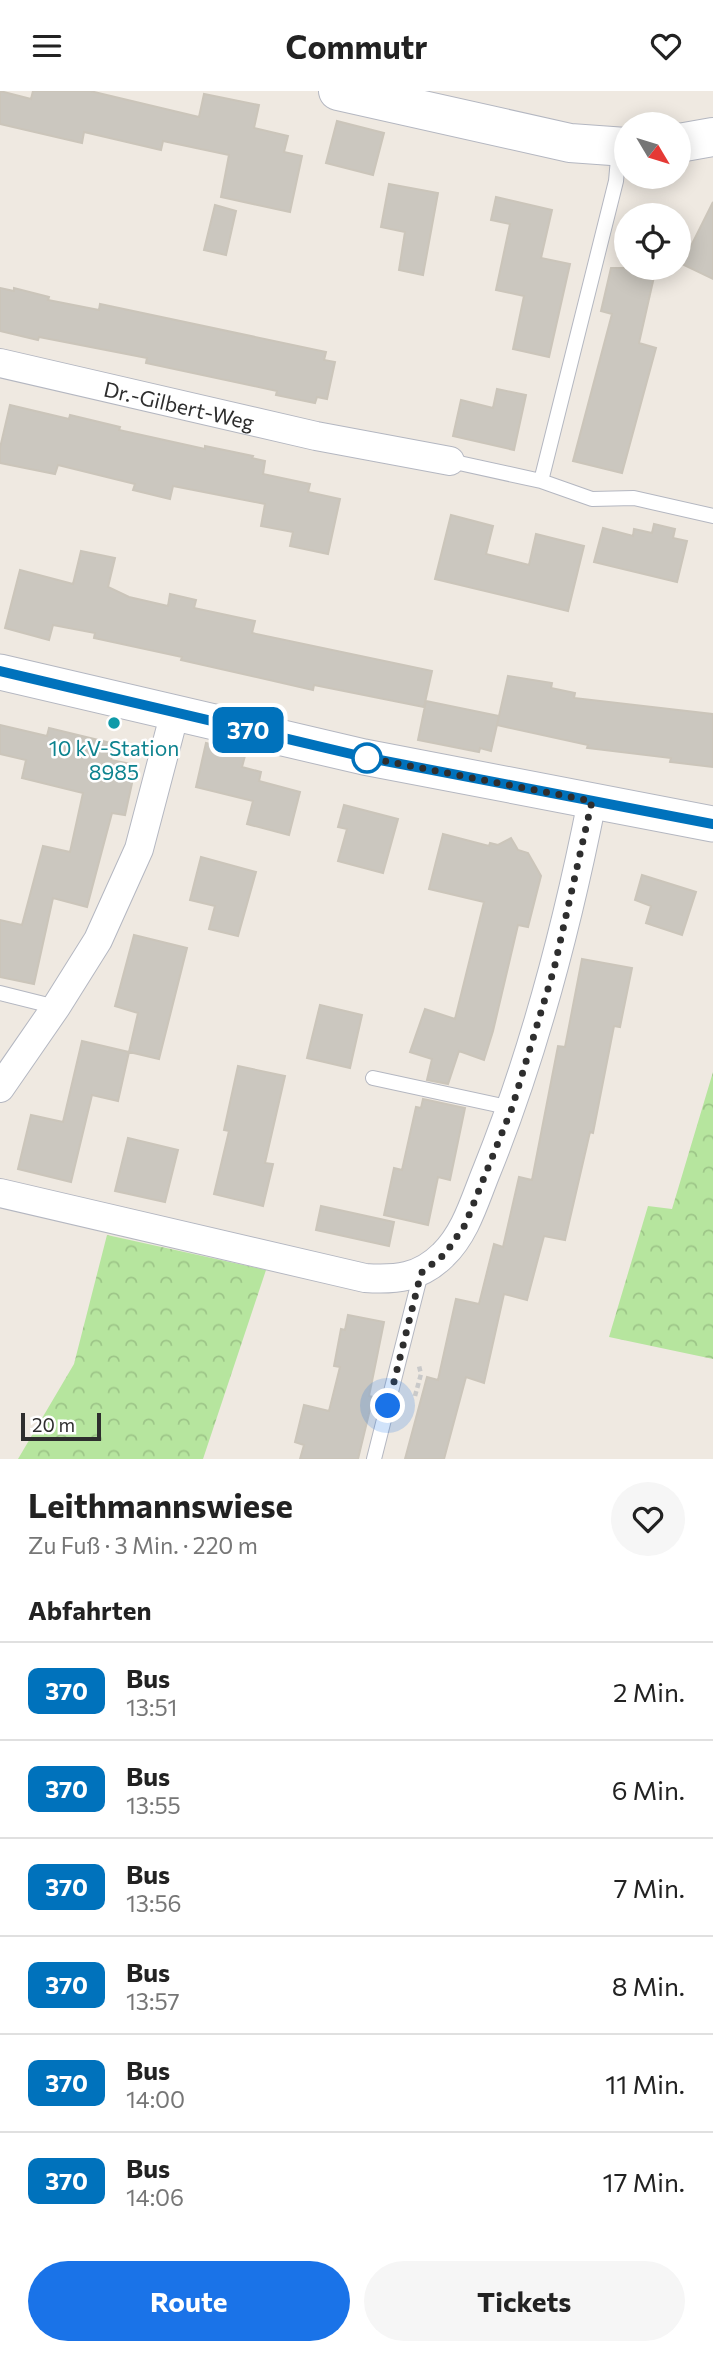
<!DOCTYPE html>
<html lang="de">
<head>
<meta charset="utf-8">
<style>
  :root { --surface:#fff; --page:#f6f6f6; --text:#222; --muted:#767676; --line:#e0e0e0; --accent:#1a73e8 }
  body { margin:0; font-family:Commissioner,sans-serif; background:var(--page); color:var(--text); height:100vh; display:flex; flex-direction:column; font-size:26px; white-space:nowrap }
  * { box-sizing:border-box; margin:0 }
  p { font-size:23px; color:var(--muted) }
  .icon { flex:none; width:38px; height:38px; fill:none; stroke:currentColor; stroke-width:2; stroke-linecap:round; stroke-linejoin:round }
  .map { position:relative; height:1368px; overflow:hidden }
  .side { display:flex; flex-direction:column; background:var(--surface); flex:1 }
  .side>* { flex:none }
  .badge { padding:0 14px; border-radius:10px; font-size:24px; line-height:46px }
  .needle { width:46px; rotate:128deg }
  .fabs { position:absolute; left:614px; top:21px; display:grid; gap:14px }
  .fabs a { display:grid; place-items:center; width:77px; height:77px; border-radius:50%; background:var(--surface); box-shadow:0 4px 18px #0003; font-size:35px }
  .scale { position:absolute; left:21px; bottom:18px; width:80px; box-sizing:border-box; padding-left:7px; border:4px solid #2e2e2e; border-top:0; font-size:19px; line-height:24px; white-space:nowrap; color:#2e2e2e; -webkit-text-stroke:5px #fff; paint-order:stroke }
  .you { position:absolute; width:35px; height:35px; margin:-18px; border:5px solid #fff; border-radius:50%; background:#1a73e8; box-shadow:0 0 0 10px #1a73e833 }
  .map>.badge { position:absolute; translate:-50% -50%; box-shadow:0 0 0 4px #fff }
  h2 { padding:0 28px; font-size:26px; line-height:63px }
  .round { display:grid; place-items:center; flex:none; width:74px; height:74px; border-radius:37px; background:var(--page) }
  .summary { display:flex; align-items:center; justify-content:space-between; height:119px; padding:0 28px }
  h1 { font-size:33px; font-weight:700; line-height:52px }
  .button { display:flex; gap:14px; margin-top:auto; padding:14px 28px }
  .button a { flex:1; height:80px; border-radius:42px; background:var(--accent); color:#fff; font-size:28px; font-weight:700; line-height:80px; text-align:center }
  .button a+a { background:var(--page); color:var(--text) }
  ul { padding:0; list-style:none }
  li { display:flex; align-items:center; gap:21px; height:98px; padding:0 28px; border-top:2px solid var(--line) }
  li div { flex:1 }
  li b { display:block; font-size:26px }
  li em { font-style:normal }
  li .badge { min-width:77px; font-weight:700; text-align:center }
  header { display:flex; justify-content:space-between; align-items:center; height:91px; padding:0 28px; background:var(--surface); font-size:32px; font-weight:700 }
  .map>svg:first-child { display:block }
</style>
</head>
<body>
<header><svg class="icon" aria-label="menu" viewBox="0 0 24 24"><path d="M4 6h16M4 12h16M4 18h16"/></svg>Commutr<svg class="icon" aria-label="heart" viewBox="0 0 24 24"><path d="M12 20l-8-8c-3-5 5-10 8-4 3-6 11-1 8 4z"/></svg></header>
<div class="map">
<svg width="713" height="1368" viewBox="0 0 713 1368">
  <defs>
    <pattern id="forest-crowns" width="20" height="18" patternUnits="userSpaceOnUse" patternTransform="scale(1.75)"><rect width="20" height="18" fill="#b6e59e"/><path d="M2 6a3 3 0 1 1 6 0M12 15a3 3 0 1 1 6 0" fill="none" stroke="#9dc588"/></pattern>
  </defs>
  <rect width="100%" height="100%" fill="#efe9e1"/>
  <!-- forest -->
  <path fill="url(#forest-crowns)" d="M713,981V1268L609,1246L648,1115L672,1118Z
    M107,1144L266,1179L203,1368H18L74,1273Z"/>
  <!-- building -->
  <path fill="#cbc7bf" stroke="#cbc5ba" stroke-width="2" d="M0,0L31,8L33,0H90L199,26L204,3L259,14L254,37L288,45L284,61L302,65L290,121L221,106L229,64L163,50L161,59L84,41L82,52L0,33Z
    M337,30L384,42L373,84L326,72Z
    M389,93L438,102L423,184L399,179L405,141L381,136Z
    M496,106L552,119L541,167L570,173L549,266L513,258L524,205L496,199L510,133L491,129Z
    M713,111V188L682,173Z
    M215,114L236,120L226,164L204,159Z
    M611,177H656L639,252L656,257L622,382L573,370L612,223L601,220Z
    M0,197L14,200V197L49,206L48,209L99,219L100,213L326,261L324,269L335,271L327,308L317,306L315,312L276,304L277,300L146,272L147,267L39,246L38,249L0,240Z
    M497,298L526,304L514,359L453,345L461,309L493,317Z
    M10,314L69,328L70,324L120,336L119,339L205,358V355L253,365L252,367L265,370L263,383L310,393L308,401L340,408L328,463L290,455L293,441L261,435L265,413L173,395L170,408L133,399L135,393L58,374L55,383L0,372V357Z
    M451,424L493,435L486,463L529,474L536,443L584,455L568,520L435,488Z
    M654,433L675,438L673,447L687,450L677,491L594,471L603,437L633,445L634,438L652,442Z
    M81,460L115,467L108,496L129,506L168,515L170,503L196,509L194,517L255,530L252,542L432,580L424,616L314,594L313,599L181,569L182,566L94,547L95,542L53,534L49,549L5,537L20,479L73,493Z
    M508,585L552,592L551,597L575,602L574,607L713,623V676L670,671L671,667L587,657L588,654L497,634Z
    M426,610L499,625L491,660L480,657L479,661L418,649Z
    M0,634L47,645L49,637L115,653L111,669L136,674L125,724L112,722L87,816L53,807L34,893L0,886V829L22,834L43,755L70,761L83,702L22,687L26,669L0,663Z
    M206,652L246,661L242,676L261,681L259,690L300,701L289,744L247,733L253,710L196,696Z
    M344,714L398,728L383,782L338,770L347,738L338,736Z
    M443,743L489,755L490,752L498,754L511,747L518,759L528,762L541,785L528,836L518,834L493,940L484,969L459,960L448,993L427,989L432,968L410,961L425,918L455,928L484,811L429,798Z
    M201,766L256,781L238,845L209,838L215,815L190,809Z
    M642,784L696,801L682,844L646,832L651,815L635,809Z
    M134,844L187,857L159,968L129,961L138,922L115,915Z
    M582,868L632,877L620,936L614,935L593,1042L590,1041L565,1149L544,1145L527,1209L504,1203L484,1292L466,1286L444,1368H405L427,1286L438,1289L456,1208L479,1213L494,1153L503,1156L519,1086L532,1089L558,955L565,956Z
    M320,914L362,924L350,977L307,967Z
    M82,950L129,961L118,1010L92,1004L71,1091L18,1078L31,1024L63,1031Z
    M238,975L285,985L265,1072L273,1073L263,1115L214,1103L229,1040L224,1039Z
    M423,1008L465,1017L450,1089L438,1086L428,1134L384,1124L394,1077L402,1079L416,1016L421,1017Z
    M128,1047L178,1059L165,1111L115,1100Z
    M321,1115L394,1131L389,1155L316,1139Z
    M348,1224L384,1231L369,1305L373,1306L358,1368H300L304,1354L295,1351L304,1314L329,1320L340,1276L334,1275L341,1238L345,1239Z"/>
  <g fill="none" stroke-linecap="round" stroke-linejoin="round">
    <!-- service casing -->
    <g stroke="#b4b7c1" stroke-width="16">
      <path id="service" d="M450,370L541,390L592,408L634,407L713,425
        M541,390L616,90L619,57
        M0,902L56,916
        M373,987L512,1017
        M374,1368L421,1182"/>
    </g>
    <!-- minor casing -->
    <g stroke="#b4b7c1" stroke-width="30">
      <g id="minor">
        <path id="s1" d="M0,272L316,345L450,370"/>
        <path d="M0,997L56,916L98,849L139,758L175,621"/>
        <path d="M0,1102L365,1187C396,1189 420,1187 443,1164C466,1142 475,1108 487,1079C535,960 567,836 592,710"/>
      </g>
    </g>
    <!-- tertiary casing -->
    <g stroke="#b4b7c1" stroke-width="37">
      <path id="tertiary" d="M0,581L364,666L713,733"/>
    </g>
    <!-- secondary casing -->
    <g stroke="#b4b7c1" stroke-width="40">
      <path id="secondary" d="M338,0L570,52L626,56
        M679,52L713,46"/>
    </g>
    <!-- path -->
    <path stroke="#c9c9c9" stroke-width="4.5" stroke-dasharray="5 3.5" stroke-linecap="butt" d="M415,1305L421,1283L419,1275"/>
    <!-- service -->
    <use href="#service" stroke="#fff" stroke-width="14"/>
    <!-- minor -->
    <use href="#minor" stroke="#fff" stroke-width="28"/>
    <!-- tertiary -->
    <use href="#tertiary" stroke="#fff" stroke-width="35"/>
    <!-- secondary -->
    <use href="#secondary" stroke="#fff" stroke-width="38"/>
  </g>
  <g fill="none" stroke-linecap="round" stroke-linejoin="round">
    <!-- line casing -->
    <g stroke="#fff" stroke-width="16">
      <path id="line" d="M0,580L364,666L713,733"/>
    </g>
    <!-- line -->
    <use href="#line" stroke="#0072bc" stroke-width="10"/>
    <!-- walk -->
    <path stroke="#2e2e2e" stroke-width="7" stroke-dasharray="0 12.6" d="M367,667L364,666L592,710L554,878L512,1017L465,1134L445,1163L421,1182L388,1315"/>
  </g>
  <!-- markers -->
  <circle fill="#0f9aa8" stroke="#fff" stroke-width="2.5" cx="114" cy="632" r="7"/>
  <circle fill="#fff" stroke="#0072bc" stroke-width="3.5" cx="367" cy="667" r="14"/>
  <g text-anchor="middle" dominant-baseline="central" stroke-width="5" stroke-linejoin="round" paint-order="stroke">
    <!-- street labels -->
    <g font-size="21" fill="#2e2e2e" stroke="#fff">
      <text stroke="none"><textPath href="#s1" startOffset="184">Dr.-Gilbert-Weg</textPath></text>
    </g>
    <!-- culture labels -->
    <g font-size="21" fill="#0d838f" stroke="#fff">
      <text x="114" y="656">10 kV-Station<tspan x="114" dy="24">8985</tspan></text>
    </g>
  </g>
</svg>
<div class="fabs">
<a><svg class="needle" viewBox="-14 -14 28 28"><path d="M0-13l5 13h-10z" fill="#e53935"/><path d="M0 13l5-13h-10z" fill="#767676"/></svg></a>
<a><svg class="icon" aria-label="locate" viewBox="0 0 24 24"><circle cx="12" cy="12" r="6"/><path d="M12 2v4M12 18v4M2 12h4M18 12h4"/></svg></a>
</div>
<div class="scale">20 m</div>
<div class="you" style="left:388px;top:1315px"></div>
<b class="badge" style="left:248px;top:639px;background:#0072bc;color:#fff">370</b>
</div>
<section class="side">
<div class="summary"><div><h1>Leithmannswiese</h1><p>Zu Fuß · 3 Min. · 220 m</p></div><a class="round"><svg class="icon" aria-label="heart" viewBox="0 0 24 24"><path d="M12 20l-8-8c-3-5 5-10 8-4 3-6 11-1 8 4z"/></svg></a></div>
<h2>Abfahrten</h2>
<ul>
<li><span class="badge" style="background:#0072bc;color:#fff">370</span><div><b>Bus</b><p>13:51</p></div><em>2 Min.</em></li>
<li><span class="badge" style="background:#0072bc;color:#fff">370</span><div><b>Bus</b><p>13:55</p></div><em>6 Min.</em></li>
<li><span class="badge" style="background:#0072bc;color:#fff">370</span><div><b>Bus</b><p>13:56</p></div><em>7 Min.</em></li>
<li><span class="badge" style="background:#0072bc;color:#fff">370</span><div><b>Bus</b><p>13:57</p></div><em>8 Min.</em></li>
<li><span class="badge" style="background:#0072bc;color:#fff">370</span><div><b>Bus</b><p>14:00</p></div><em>11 Min.</em></li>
<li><span class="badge" style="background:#0072bc;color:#fff">370</span><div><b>Bus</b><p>14:06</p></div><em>17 Min.</em></li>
</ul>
<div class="button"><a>Route</a><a>Tickets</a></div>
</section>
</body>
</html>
